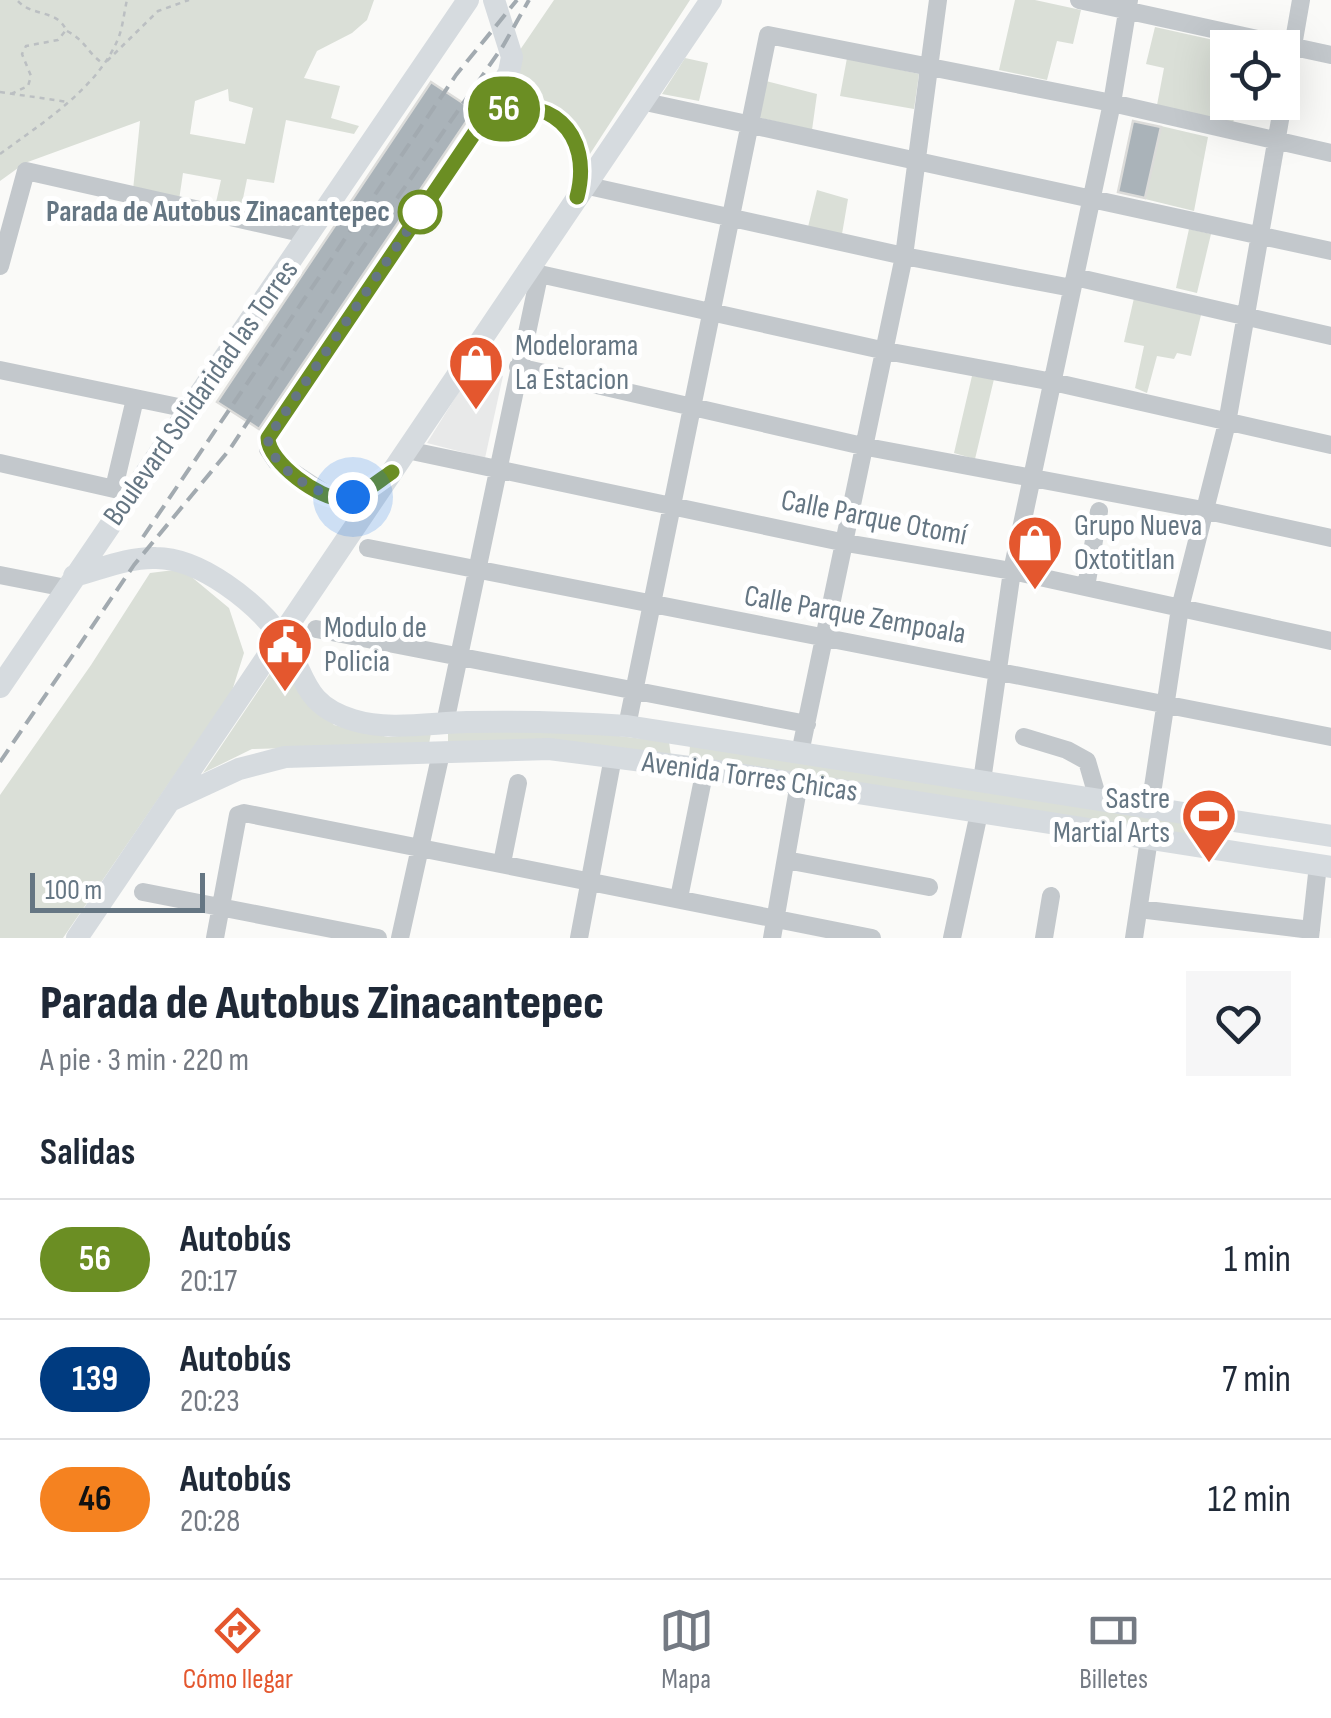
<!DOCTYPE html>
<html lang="es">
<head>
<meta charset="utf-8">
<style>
  :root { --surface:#fff; --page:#f6f6f7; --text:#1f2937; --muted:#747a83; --line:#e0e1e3; --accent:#e4572e }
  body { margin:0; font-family:"Sofia Sans Condensed",sans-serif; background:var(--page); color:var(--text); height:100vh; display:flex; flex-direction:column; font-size:38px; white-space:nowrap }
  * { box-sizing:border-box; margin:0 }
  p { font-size:32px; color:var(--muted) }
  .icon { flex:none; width:55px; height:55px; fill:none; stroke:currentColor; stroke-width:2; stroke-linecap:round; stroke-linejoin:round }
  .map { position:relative; height:938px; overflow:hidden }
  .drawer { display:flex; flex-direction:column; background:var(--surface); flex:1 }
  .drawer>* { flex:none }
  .badge { padding:0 20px; border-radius:32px; font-size:35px; line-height:65px }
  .tools { position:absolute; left:1210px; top:30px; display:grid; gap:20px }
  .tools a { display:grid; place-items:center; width:90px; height:90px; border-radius:0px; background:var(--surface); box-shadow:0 10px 40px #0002; font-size:50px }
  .scale { position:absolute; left:30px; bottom:25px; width:175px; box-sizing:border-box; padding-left:10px; border:5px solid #657683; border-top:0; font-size:28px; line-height:35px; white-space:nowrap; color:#657683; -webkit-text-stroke:8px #fff; paint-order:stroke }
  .you { position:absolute; width:50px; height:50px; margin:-25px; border:8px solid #fff; border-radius:50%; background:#1a73e8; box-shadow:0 0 0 15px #1a73e833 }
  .map>.badge { position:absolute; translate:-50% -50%; box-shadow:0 0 0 5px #fff }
  h2 { padding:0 40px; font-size:38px; line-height:90px }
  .round { display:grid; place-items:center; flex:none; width:105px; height:105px; border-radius:0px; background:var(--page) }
  .headline { display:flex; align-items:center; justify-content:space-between; height:170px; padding:0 40px }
  h1 { font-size:48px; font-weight:800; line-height:75px }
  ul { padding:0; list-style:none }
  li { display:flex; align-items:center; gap:30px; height:120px; padding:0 40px; border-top:2px solid var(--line) }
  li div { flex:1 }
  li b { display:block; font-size:38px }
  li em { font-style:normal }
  li .badge { min-width:110px; font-weight:700; text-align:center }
  .menu { display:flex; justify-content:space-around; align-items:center; height:140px; border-top:2px solid var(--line); background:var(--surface); font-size:28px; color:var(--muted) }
  .menu a { display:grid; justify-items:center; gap:5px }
  .menu .on { color:var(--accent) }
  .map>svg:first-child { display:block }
</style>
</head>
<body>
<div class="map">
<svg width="1331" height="938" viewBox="0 0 1331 938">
  <rect width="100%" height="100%" fill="#fafaf8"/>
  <!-- built -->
  <path fill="#e8e9e9" d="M473,369L503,376L485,458L427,443Z"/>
  <!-- green -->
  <path fill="#dadfd7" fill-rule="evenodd" d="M0,0H374L367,20L352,33L317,51L304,78L340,86L331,118L359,126L354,134L286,120L274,183L247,179L240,213L215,207L221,180L183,173L179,200L133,190L140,121L25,163L0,181ZM228,89L229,101L253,108L245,144L190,134L195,101Z
    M554,0H690L588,157L572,119L538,97H488Z
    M1015,0H1035L1081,10L1073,44L1057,41L1047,80L999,70Z
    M1155,27L1245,47L1228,48V102L1238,103L1233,123L1157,105L1164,68L1146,64Z
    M685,58L708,63L699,101L662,94Z
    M847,58L919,74L914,109L840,96Z
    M762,80L817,94L812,130L757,117Z
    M1161,126L1208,137L1194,211L1145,199Z
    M817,190L848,199L842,234L808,227Z
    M1189,229L1211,234L1197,293L1176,288Z
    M1134,298L1201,315L1191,356L1177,353L1174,359L1157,356L1147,393L1135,388L1144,346L1124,342Z
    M972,376L994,379L975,459L954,453Z
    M182,569L229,608L244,653L232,691L63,938H0V795L91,665L150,573Z
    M281,657L334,725L388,737L431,733L429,744L252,749L203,773Z
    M543,727L669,742L671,756L448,745V733Z
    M690,745L1209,825L1208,840L689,760Z"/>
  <!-- building -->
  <path fill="#aab3b9" stroke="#dcdcda" stroke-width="2.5" d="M431,82L472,109L470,116L259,429L217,402Z
    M1133,121L1161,127L1145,198L1118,192Z"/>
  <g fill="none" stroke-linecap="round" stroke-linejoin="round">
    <!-- path -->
    <path stroke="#bbbfc2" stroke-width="2.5" stroke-dasharray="5 5" stroke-linecap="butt" d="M67,31C87,42 86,51 101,62
      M107,61L158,11L189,0
      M0,92L68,102
      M11,94L28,86L31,76L22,54L26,46L58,40L66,30C57,9 31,17 17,0
      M0,154C42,123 97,89 118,39C123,27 124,12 127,0"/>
    <!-- minor -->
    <path stroke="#c3c8cc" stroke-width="18" d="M1079,0L1331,55
      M641,101L1331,251
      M584,185L904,256L1072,288
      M0,266L26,171L310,235
      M526,271L886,351L1053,382L1331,445
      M1075,277L1331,336
      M518,367L867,447L1203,510L1331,538
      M0,370L188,409
      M407,450L846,543L1012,571L1331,641
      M0,463L132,493
      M386,476L353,497L332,498L276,461L268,449V438L485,116C542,91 595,129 578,192
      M114,488L135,399
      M368,548C689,612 1010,673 1331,737
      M0,575L66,588
      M1086,587L1099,511
      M316,629L807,724
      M445,723L539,276
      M627,726L768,35L1112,103L1331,153
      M1024,737L1067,750L1087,761L1098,799
      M800,753L904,256L938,0
      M982,781L1012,571L1112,103L1129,0
      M1150,807L1180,608L1227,423L1301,0
      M786,860L929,887
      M502,863L518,783
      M143,892L378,938
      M679,898L705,769
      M1139,909L1311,930
      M215,938L238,815L244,813L872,938
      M400,938L441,753
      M579,938L613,757
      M772,938L799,783
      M952,938L979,813
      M1044,938L1051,896
      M1134,938L1149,839
      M1310,938L1318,865"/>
    <!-- major -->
    <path stroke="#d6dbdf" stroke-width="22" d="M485,116L509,72L512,57L494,0
      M74,576C101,569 128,557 156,558C200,558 256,602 281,637C307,673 300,704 353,720C388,731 430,723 467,722C521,721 573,722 627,726L1331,836
      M0,687L468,0
      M172,800L239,769L285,757L549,749L705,769L1331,867
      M77,938L711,0"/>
    <!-- rail -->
    <path stroke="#a2aab0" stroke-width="4" stroke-dasharray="15 8" stroke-linecap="butt" d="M143,537L456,75L517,0
      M0,762L134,565L230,449L352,263L503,46L529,0"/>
  </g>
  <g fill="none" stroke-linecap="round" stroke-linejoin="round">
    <!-- line casing -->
    <g stroke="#fff" stroke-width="22">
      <path id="line" d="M392,472C378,481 361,497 343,499C320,500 268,462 268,438L486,116C548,89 594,133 577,197"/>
    </g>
    <!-- line -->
    <use href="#line" stroke="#6b8e23" stroke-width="15"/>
    <!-- walk -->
    <path stroke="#657683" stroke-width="10" stroke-dasharray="0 18" d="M353,497C326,503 268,467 268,438L420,212"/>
  </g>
  <!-- icons -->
  <defs>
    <g id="shop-pin" transform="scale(2.875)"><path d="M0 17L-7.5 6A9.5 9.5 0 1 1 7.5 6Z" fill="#e4572e" stroke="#fff"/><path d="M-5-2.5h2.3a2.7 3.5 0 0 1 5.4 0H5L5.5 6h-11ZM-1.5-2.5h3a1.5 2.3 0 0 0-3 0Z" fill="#fff"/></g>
    <g id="civic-pin" transform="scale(2.875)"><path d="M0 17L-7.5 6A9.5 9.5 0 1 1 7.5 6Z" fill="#e4572e" stroke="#fff"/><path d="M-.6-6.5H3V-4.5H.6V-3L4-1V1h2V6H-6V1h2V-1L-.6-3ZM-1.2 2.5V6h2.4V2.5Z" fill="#fff"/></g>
    <g id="stadium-pin" transform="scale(2.875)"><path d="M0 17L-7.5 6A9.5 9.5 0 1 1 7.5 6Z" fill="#e4572e" stroke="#fff"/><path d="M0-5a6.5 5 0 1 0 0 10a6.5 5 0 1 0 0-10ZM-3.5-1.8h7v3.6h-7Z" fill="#fff"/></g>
  </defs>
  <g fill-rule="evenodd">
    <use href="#shop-pin" x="476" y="363"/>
    <use href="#shop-pin" x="1035" y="543"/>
    <use href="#civic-pin" x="285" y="645"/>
    <use href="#stadium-pin" x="1209" y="816"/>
  </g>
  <!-- markers -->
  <circle fill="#fff" stroke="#6b8e23" stroke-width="5" cx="420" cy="212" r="20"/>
  <g text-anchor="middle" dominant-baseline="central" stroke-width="10" stroke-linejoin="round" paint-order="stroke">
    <!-- stop labels -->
    <g font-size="30" font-weight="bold" fill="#657683" stroke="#fff" text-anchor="end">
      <text x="390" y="212">Parada de Autobus Zinacantepec</text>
    </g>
    <!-- poi labels -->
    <g font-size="30" fill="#657683" stroke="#fff" text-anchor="start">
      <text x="515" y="346">Modelorama<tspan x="515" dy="34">La Estacion</tspan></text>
      <text x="1074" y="526">Grupo Nueva<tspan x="1074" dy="34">Oxtotitlan</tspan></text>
      <text x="324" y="628">Modulo de<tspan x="324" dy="34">Policia</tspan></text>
      <text x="1170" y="799" text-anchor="end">Sastre<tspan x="1170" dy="34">Martial Arts</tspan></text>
    </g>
    <!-- street labels -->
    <g font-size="30" fill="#657683" stroke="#fff">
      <text transform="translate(201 393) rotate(-55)">Boulevard Solidaridad las Torres</text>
      <text transform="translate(874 518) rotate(11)">Calle Parque Otomí</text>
      <text transform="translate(855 615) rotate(10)">Calle Parque Zempoala</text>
      <text transform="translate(750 777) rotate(8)">Avenida Torres Chicas</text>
    </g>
  </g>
</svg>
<div class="tools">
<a><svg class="icon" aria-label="locate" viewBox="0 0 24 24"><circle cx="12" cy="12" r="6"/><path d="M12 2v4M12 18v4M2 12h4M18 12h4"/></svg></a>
</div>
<div class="scale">100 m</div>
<div class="you" style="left:353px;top:497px"></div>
<b class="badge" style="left:504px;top:109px;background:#6b8e23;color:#fff">56</b>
</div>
<section class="drawer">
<div class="headline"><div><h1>Parada de Autobus Zinacantepec</h1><p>A pie · 3 min · 220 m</p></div><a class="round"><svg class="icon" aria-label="heart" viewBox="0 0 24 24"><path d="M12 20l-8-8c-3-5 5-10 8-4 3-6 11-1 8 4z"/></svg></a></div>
<h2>Salidas</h2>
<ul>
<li><span class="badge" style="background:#6b8e23;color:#fff">56</span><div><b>Autobús</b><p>20:17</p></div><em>1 min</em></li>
<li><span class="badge" style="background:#003b80;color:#fff">139</span><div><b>Autobús</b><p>20:23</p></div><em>7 min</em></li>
<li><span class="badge" style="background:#f58220;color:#111">46</span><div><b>Autobús</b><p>20:28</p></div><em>12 min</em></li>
</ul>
</section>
<nav class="menu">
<a class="on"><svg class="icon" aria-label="directions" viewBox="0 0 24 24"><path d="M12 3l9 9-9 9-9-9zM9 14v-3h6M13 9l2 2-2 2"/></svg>Cómo llegar</a>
<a><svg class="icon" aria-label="map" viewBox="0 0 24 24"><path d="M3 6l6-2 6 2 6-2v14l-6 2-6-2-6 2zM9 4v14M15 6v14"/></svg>Mapa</a>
<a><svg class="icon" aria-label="tickets" viewBox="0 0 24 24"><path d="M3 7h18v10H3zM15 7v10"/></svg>Billetes</a>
</nav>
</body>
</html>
